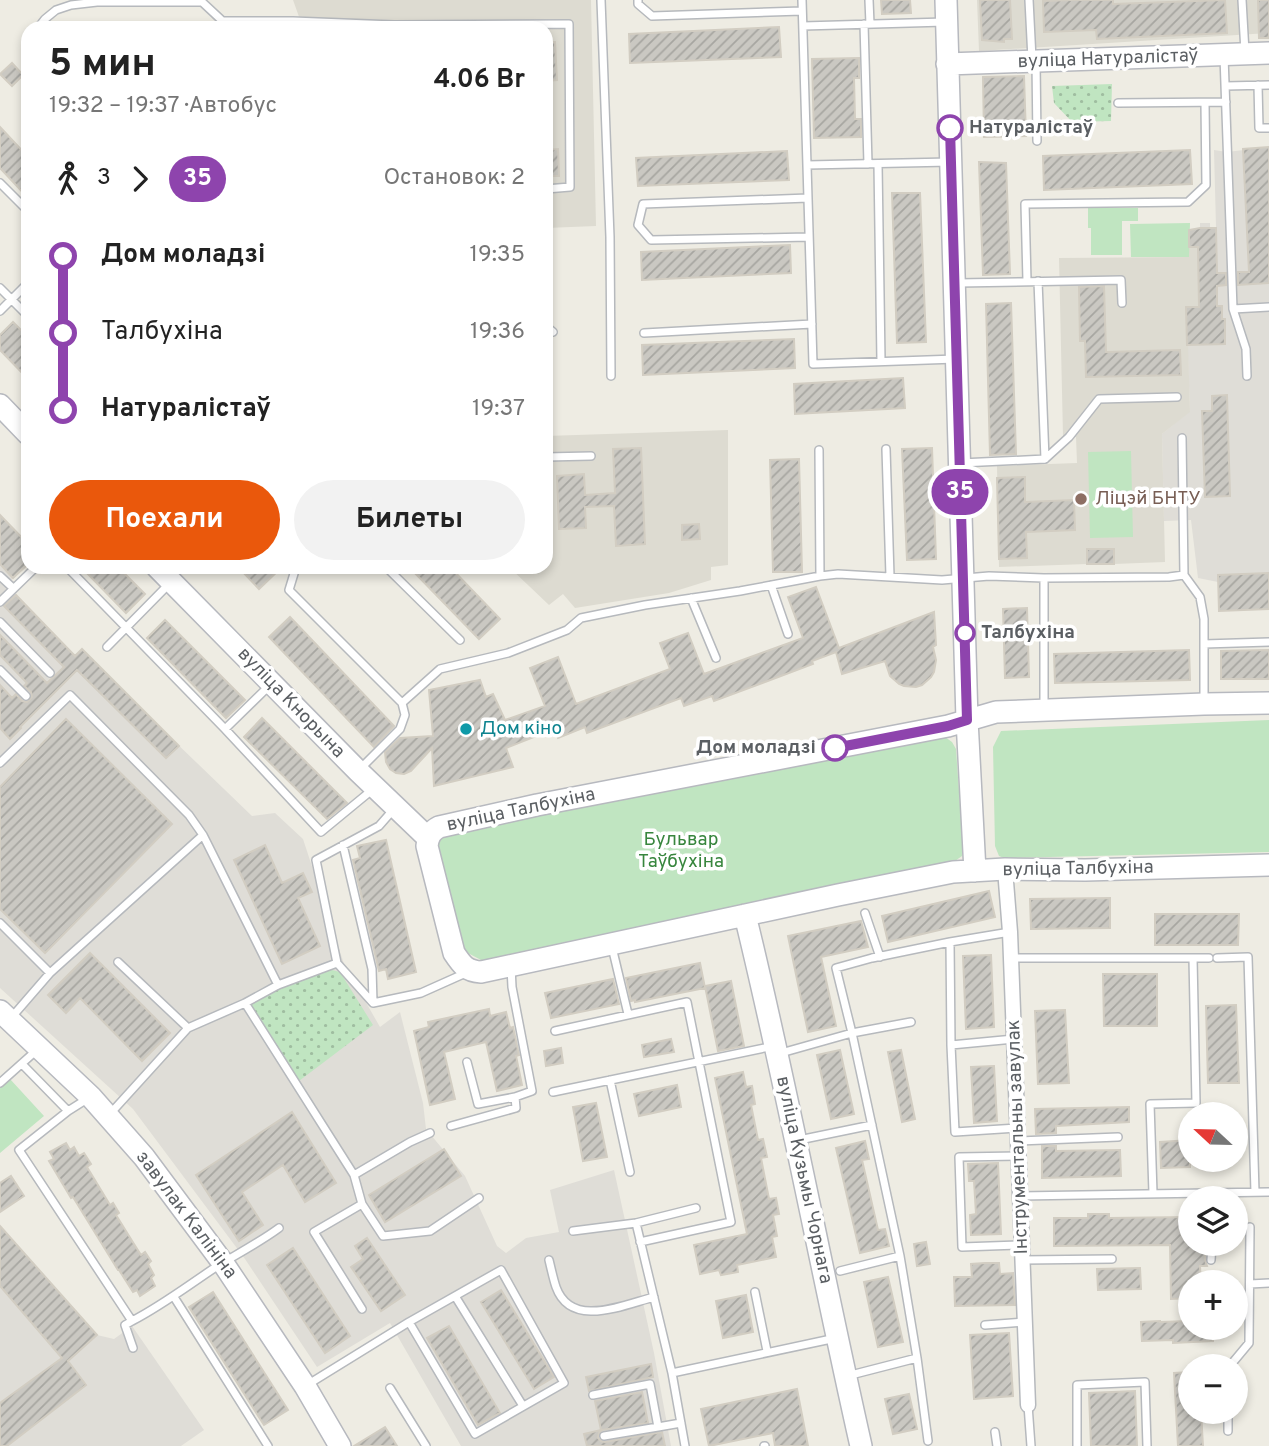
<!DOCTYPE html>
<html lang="ru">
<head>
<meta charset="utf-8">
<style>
  :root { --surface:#fff; --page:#f2f2f2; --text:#222; --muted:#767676; --accent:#ea580c }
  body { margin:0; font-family:Overpass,sans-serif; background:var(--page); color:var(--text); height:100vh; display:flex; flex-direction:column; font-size:26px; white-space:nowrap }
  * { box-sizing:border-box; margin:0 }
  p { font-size:23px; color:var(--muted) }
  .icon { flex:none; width:38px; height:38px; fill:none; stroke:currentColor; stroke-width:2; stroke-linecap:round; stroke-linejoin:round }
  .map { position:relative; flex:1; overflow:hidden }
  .sheet { position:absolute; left:21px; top:21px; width:532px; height:553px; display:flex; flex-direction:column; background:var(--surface); border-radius:21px; box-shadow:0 4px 10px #0003 }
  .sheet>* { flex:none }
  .badge { padding:0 14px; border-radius:23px; font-size:24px; line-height:46px }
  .needle { width:46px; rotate:292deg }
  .controls { position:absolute; left:1178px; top:1102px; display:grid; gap:14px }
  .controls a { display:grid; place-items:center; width:70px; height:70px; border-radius:50%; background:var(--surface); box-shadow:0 4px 10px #0003; font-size:35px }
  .map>.badge { position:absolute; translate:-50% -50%; box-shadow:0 0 0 4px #fff }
  .legs { display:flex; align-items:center; gap:10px; height:77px; padding:0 28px; font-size:23px }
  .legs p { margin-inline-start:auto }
  .overview { display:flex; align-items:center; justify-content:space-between; height:119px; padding:0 28px }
  h1 { font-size:38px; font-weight:700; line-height:52px }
  .button { display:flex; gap:14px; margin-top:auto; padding:14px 28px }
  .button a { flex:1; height:80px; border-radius:42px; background:var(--accent); color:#fff; font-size:28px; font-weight:700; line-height:80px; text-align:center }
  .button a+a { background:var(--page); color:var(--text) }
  ul { padding:0 28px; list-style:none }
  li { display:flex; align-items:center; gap:24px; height:77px; font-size:26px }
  li i { display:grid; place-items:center; width:10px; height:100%; margin:0 9px; background:currentColor }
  li i::after { content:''; width:18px; height:18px; margin:-9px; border:5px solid; border-radius:50%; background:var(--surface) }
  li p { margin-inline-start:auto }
  li:first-child i { background:linear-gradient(#0000 50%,currentColor 0) }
  li:last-child i { background:linear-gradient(currentColor 50%,#0000 0) }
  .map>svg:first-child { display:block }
</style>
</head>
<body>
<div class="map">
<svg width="1269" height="1446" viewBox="0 0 1269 1446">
  <defs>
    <pattern id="grass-dots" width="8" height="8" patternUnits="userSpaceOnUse" patternTransform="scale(1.75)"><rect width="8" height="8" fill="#c0e5c1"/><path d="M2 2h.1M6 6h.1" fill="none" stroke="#9fbda0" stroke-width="1.8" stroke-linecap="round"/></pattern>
    <pattern id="building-hatch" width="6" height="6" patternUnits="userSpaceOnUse" patternTransform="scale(1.75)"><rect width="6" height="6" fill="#cac8c2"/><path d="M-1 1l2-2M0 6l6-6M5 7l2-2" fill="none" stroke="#a7a6a1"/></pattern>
  </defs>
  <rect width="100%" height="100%" fill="#eeece3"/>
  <!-- industrial -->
  <path fill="#dfddd7" d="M1269,147V609L1219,611L1218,582L1198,578L1191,520L1164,521L1162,434L1190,411L1186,307L1199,306L1197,247H1189V230L1200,229V223H1210V228L1216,227L1214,150L1227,152Z
    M0,564L13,578L6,586L75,655L82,649L142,710L252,816L275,813L303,839L344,964L380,1027L400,1012L423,1103L426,1129L465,1176L497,1246L506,1253L526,1238L559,1232L550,1190L614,1170L654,1353L671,1446H461L390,1323L317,1367L245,1259L133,1109L0,988Z
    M0,1226L97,1335L114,1339L132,1326L204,1430L181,1446H0Z"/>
  <!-- education -->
  <path fill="#dddbd1" d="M293,0H591L596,226L546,228V28H303Z
    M977,0H1269V33L979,51Z
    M1189,247H1198L1199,307H1187L1190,412L1162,434L1165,562L1114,564L1113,549H1088L1087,564L999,567L997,466L1077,463L1076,437L1063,436L1059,258L1188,257Z
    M728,430V565L711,567V580L669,593L575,608L563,594L549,605L509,567H546V436Z"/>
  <!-- grass -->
  <path fill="url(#grass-dots)" d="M1112,84L1111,121L1072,122L1054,103L1052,86Z
    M320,967L340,972L373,1025L299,1081L250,1003Z"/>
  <!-- park -->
  <path fill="#c0e5c1" d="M1088,208H1138V221H1122V255H1091V228H1088Z
    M1190,223L1189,257H1131L1130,224Z
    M1131,451L1133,537L1090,538L1088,452Z
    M1269,720V852L1004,858L999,856L995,846L993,747L1001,731Z
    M945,737L952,742L956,749L963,847L962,856L955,861L747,907L483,961L464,951L437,843L447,830Z
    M10,1079L44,1116L0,1153V1088Z"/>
  <!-- building -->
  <path fill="url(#building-hatch)" stroke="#d2cdc2" stroke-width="2" d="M881,0H910L911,13L882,14Z
    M980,0H1010L1012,39H1004V42L982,40Z
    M1072,0H1113V4L1225,0L1227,33L1097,39L1096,30L1044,32L1043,1Z
    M1258,0H1269V38H1259Z
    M779,27L781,57L630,63L629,34Z
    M546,42H555L557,80L546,81Z
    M859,58V78H854L855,119H861V137L814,138L812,59Z
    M12,63L23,75L12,86L0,74Z
    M1024,76L1026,136L984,137L983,77Z
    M0,127L28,157V198L0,168Z
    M1269,147V283L1238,285V272H1249L1243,149Z
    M558,149L559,176H546V150Z
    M1190,150L1192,184L1044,190L1043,156Z
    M787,151L789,180L638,186L636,158Z
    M979,162L1006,163L1010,274L983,275Z
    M892,193H920L926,342L897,343Z
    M1200,228H1216L1217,273H1226V285L1217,286V306H1222V319H1225V344L1187,345L1186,307H1199L1198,247H1189V230Z
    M790,245L791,273L642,280L641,252Z
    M1104,286L1106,352L1180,350L1181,375L1086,377L1085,341H1080L1079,287Z
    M1011,303L1016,454L990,455L986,304Z
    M13,322L28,337V379L0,350V335Z
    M794,339L795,368L643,375L642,345Z
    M903,378L905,408L795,414L794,384Z
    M1227,395L1230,496L1205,497L1202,411H1212V396Z
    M641,448L645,544L616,546L614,506L585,507L586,528L559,529L557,476L584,474L585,495L615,493L613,449Z
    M932,448L936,559L907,560L902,449Z
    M799,459L802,572H773L770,460Z
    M1025,477V502L1074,500L1075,530L1026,532L1027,558L999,559L997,478Z
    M0,515L28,544V564L13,578L0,564Z
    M699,524L700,539L682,540V525Z
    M1087,549H1114V564H1087Z
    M81,567H118L145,594L126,613Z
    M238,567H282L259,589Z
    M409,567H450L500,619L479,639Z
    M1269,573V609L1219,611L1218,575Z
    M816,587L839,648L934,612L936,645L933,647L936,660L934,672L931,677L922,685L916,687L904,686L899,684L890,676L885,661L842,674L836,652L812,661L813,664L714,701L712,696L684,706L681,698L587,733L585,727L558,738L554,729L506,748L513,767L434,786L432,748L411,771L404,774L396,773L390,769L386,762L385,752L400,738L433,736L429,690L480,680L486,697L493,694L505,720L545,706L530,668L558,657L576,704L670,669L660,643L688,633L704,674L803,638L788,597Z
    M16,595L75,656L82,649L179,746L166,758L77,670L20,727L21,728L10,739L0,728V685L12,698L16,694L22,701L27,702L32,697L31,692L24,686L27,683L0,655V635L47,683L64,667L4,606Z
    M1027,608L1029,677L1005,678L1003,609Z
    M290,617L394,726L374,747L269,637Z
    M165,620L245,700L226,718L147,638Z
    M1189,650L1190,680L1055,683L1054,654Z
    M1269,650V679H1221V651Z
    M262,718L347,803L327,819L244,737Z
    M66,719L172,824L45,953L0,909V787Z
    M386,840L416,972L388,979L386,969L379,971L353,860L360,858L357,846Z
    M265,845L282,883L303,873L312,892L298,898L320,946L282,964L234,860Z
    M989,891L995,917L888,942L882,916Z
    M1110,898V928L1031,929L1030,899Z
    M1155,914H1239L1238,945H1155Z
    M861,921L868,947L821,957L836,1026L808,1032L788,936Z
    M90,953L170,1033L142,1061L80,998L66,1013L48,995Z
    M991,955L994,1027L966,1029L963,956Z
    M700,963L705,988L635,1002V1000L631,1001L626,978Z
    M1103,974H1157V1026H1104Z
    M613,979L619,1004L551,1018L545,993Z
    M731,981L744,1046L718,1051L705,986Z
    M1236,1005L1239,1083H1208L1206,1006Z
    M489,1009L490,1016L506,1012L510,1028L513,1027L519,1055L516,1056L522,1085L497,1091L486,1042L444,1052L455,1099L430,1105L414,1031L429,1027L428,1022Z
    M1065,1010L1069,1083L1038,1084L1035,1011Z
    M671,1039L674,1052L644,1057L642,1045Z
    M561,1048L563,1063L546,1066L544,1051Z
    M840,1050L854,1114L831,1119L817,1055Z
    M901,1050L915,1119L902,1122L888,1052Z
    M994,1066L997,1121L974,1123L971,1067Z
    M743,1072L746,1087L752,1086L755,1104L751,1105L758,1140L763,1139L767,1157L761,1158L769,1199L776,1198L779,1214L773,1215L777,1236L772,1237L776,1257L737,1265L738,1272L721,1275L719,1270L700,1274L694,1245L747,1234L715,1078Z
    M677,1085L681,1107L639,1116L634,1094Z
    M596,1103L607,1157L583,1161L573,1107Z
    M1129,1107V1122L1056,1126V1133L1036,1134L1035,1109Z
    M292,1112L336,1183L305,1202L283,1165L242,1192L263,1225L239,1241L196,1175Z
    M1190,1140V1167L1161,1168L1160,1142Z
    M865,1141L869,1159L862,1160L878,1230L885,1229L889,1246L860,1253L836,1148Z
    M66,1143L70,1150L74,1147L79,1156L84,1153L91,1164L87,1167L110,1205L113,1203L119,1213L116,1215L134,1244L141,1255L145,1252L151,1261L148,1264L154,1275L151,1278L155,1286L140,1296L137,1290L133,1292L119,1270H118L73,1197L71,1198L49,1161L54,1159L50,1152Z
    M1042,1146H1056V1151L1120,1150L1121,1176L1042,1178Z
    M444,1149L461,1176L385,1222L369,1195Z
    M998,1163L1001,1234L971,1235L970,1215L976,1214L974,1181H969L968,1164Z
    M11,1176L24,1196L0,1212V1183Z
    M1088,1214H1109V1218L1190,1217V1244H1198V1249L1206,1248L1205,1260L1207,1266H1200L1201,1283H1190V1298L1171,1299L1170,1245L1054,1246V1218H1088Z
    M0,1226L97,1335L68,1361L86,1385L7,1446H0V1403L62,1358L0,1286Z
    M367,1238L405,1295L381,1311L351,1267L363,1259L355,1246Z
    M926,1242L930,1264L917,1266L914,1244Z
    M293,1248L350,1336L325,1353L267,1265Z
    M985,1263H999L1000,1274L1013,1273L1015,1305L955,1306L954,1277H972L971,1264Z
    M1140,1268L1141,1289L1098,1290L1097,1269Z
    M888,1277L903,1342L878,1347L864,1282Z
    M501,1290L554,1377L534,1389L481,1302Z
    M213,1292L288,1410L264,1425L189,1307Z
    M746,1295L753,1332L723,1338L716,1301Z
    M1160,1321V1322L1190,1321V1328H1212L1213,1341L1173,1343V1340L1142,1341L1141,1322Z
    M449,1326L500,1413L478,1425L427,1338Z
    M1009,1333L1013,1396L974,1399L970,1335Z
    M651,1364L653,1377L589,1391L586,1377Z
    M1190,1372V1412H1201L1203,1446H1178L1174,1373Z
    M797,1389L808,1446H775L773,1433L709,1446L701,1409Z
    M1135,1391L1137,1446H1091L1089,1393Z
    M642,1392L648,1423L602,1430L599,1433L598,1438L601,1441L605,1442L662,1432L665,1446H587L584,1434L601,1430L595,1401Z
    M909,1394L917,1429L893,1434L885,1399Z
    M385,1427L397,1446H354Z"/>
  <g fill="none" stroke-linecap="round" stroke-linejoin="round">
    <!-- lane casing -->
    <g stroke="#b6b9bd" stroke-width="10">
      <path id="lane" d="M200,0L230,28
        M601,0L610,237L611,376
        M638,0V4L652,16L802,11
        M802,0L813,364L956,359
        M869,0L870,24
        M1029,0L1032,59
        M1242,0L1245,52
        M222,21H293L394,25L569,24L570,187L546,189
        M864,24L868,164
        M803,26L945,22
        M38,28L45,19L56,10L71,5L97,2H202
        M1224,56L1233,309L1269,307
        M1036,62L1037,141
        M1258,85L1259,128H1269
        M1226,86L1269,85
        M1118,103L1226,102
        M878,164L881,361
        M807,165L950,162
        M0,183L28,211
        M808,198L643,204L638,225L651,240L809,237
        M1027,281L1025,204L1188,202L1206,185L1205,103
        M958,283L1121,280L1122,303
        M0,288L28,316
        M1233,309L1246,349L1247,376
        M0,311L28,283
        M546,326L553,332
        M644,333L812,324
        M1182,438L1184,575
        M886,449L890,576
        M819,450L820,576
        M546,457L591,456
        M1045,459L1069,437L1099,399L1177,397
        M961,463L1045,459L1038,281
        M67,567L225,729L321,832L372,790
        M296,567L289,590L402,703L405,715L400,729L361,768
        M386,567L460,640
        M0,576L13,588
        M1044,578V707
        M771,585L788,634
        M691,598L716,658
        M0,602L36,567
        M0,622L50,673
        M1204,644L1269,642
        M107,647L171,582
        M0,670L26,696
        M402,703L440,669L508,653L567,630L581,618L645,605L740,591L820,576L838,574L942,580L989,576L1044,578L1169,577L1184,575L1200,597L1204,619V701
        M225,729L269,686
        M0,763L70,695L189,815L203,835L50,973L0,923
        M203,835L278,985
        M343,845L372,969L373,1002
        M865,913L880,957
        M950,942L1010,932
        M612,947L628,1014
        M1011,958H1209
        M1217,958L1248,957L1255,1192
        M337,963L316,860L379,826L393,810
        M245,1003L278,985L337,963L373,1003L421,993L468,972
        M11,1018L50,973
        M911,1022L852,1033L836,968L872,958L950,942L951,1045L955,1132L1017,1128
        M188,1028L245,1003L354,1175L362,1204L314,1232L362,1309
        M555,1031L687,1002L731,1222L640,1242
        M951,1045L1014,1039
        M781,1053L852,1033L900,1256L840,1271
        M467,1062L478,1104L515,1097
        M22,1064L68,1111
        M610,1080L630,1172
        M0,1083L38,1049
        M553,1092L774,1046
        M87,1099L68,1111L19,1150L132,1321C163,1305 190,1284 219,1265C239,1253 260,1242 279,1228
        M109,1115L188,1028L118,962
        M451,1126L516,1108L515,1097L532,1091L512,987L511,967
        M799,1140L872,1125
        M1019,1141L1118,1137
        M1018,1156L959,1157L962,1247L1021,1245
        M354,1175L410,1142L430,1133
        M1153,1193L1150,1104L1196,1103L1193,958
        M1020,1196L1269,1192
        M362,1204L383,1236L430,1231L479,1198
        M636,1223L672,1373L685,1446
        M573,1231L636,1223L696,1208
        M900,1256L917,1358L928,1441
        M549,1260C551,1268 553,1278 556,1287C571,1329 623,1305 654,1297
        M1023,1260L1112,1259
        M1211,1260L1212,1244
        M1250,1284L1269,1283
        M755,1292L767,1351
        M455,1296L523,1406
        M174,1297L268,1446
        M132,1321L125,1325L133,1348
        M985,1325L1024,1322
        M1229,1367L1249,1343L1250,1227
        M672,1373L836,1338
        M847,1376L917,1358
        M307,1385L409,1322L475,1434L564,1383L501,1270L409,1322
        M390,1388L426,1446
        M593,1395L650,1384L658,1427L604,1436
        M1028,1405L1031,1446
        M658,1427L681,1423
        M1228,1431V1412
        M995,1432L997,1446
        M764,1446H765
        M1077,1446V1385L1145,1382L1147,1446"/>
    </g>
    <!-- street casing -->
    <g stroke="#b6b9bd" stroke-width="17">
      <path id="street" d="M1005,869L1010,932L1028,1405"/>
    </g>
    <!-- secondary casing -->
    <g stroke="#b7b9bf" stroke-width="24">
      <path id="secondary" d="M946,0L967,720L975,871
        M947,64L1269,53
        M0,405L28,434
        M157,567L358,771L428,838
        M1269,703L1204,704L996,712L948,726L537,805L439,827C431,831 428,837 427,846L454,953C462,965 466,971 481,972L838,895L953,872L1005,869L1085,870L1269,865
        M745,915C788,1091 821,1269 861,1446
        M0,1011L91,1097L144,1157L223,1263L305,1386L340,1446"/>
    </g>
    <!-- lane -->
    <use href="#lane" stroke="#fff" stroke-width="7"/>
    <!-- street -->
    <use href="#street" stroke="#fff" stroke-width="14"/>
    <!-- secondary -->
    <use href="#secondary" stroke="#fff" stroke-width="21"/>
  </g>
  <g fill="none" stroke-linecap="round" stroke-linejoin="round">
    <!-- line-1 casing -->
    <g stroke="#fff" stroke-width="16">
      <path id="line-1" d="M835,748L948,726L967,720L950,128"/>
    </g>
    <!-- line-1 -->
    <use href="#line-1" stroke="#8e44ad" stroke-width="10"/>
  </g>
  <!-- markers -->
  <g fill="#fff" stroke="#8e44ad" stroke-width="3.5">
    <circle cx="950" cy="128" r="12"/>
    <circle cx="965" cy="633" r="9"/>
    <circle cx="835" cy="748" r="12"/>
  </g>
  <circle fill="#8d6e63" stroke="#fff" stroke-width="2.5" cx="1081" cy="499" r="7"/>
  <circle fill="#0f9aa8" stroke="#fff" stroke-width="2.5" cx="466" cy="729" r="7"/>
  <g text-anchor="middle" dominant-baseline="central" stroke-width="7" stroke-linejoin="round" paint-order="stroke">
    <!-- street labels -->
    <g font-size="19" fill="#5b5f63" stroke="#fff">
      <text transform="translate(1108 59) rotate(-2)">вуліца Натуралістаў</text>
      <text transform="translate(291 703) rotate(46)">вуліца Кнорына</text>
      <text transform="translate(521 810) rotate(-12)">вуліца Талбухіна</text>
      <text transform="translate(1078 869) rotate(-1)">вуліца Талбухіна</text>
      <text transform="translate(1018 1137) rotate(-92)">Інструментальны завулак</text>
      <text transform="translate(804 1180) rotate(78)">вуліца Кузьмы Чорнага</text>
      <text transform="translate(186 1215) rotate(53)">завулак Калініна</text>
    </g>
    <!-- stop labels -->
    <g font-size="19" font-weight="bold" fill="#5b5f63" stroke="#fff" text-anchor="start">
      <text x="969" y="128">Натуралістаў</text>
      <text x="981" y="633">Талбухіна</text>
      <text x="816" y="748" text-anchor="end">Дом моладзі</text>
    </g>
    <!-- education labels -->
    <g font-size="19" fill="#785e54" stroke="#fff" text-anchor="start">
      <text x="1095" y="499">Ліцэй БНТУ</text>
    </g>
    <!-- culture labels -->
    <g font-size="19" fill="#0d838f" stroke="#fff" text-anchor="start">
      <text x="480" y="729">Дом кіно</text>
    </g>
    <!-- park labels -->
    <g font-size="19" fill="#38863e" stroke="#fff">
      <text x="681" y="840">Бульвар<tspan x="681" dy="22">Таўбухіна</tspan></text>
    </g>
  </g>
</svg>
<div class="controls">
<a><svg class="needle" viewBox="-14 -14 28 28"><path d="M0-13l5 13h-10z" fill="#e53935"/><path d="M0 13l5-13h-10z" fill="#767676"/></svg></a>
<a><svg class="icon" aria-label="layers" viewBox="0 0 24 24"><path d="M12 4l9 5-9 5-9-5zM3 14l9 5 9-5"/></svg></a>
<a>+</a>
<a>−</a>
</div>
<b class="badge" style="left:960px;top:492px;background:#8e44ad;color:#fff">35</b>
<section class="sheet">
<div class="overview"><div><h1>5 мин</h1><p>19:32 – 19:37 · Автобус</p></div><b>4.06 Br</b></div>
<div class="legs"><svg class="icon" aria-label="walk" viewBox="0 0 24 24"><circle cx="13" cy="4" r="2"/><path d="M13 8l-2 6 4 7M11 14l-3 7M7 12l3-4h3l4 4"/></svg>3<svg class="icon" aria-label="forward" viewBox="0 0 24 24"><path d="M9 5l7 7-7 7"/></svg><b class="badge" style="background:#8e44ad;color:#fff">35</b><p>Остановок: 2</p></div>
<ul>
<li><i style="color:#8e44ad"></i><b>Дом моладзі</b><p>19:35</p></li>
<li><i style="color:#8e44ad"></i><span>Талбухіна</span><p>19:36</p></li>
<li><i style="color:#8e44ad"></i><b>Натуралістаў</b><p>19:37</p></li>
</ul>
<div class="button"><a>Поехали</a><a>Билеты</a></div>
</section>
</div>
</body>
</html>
